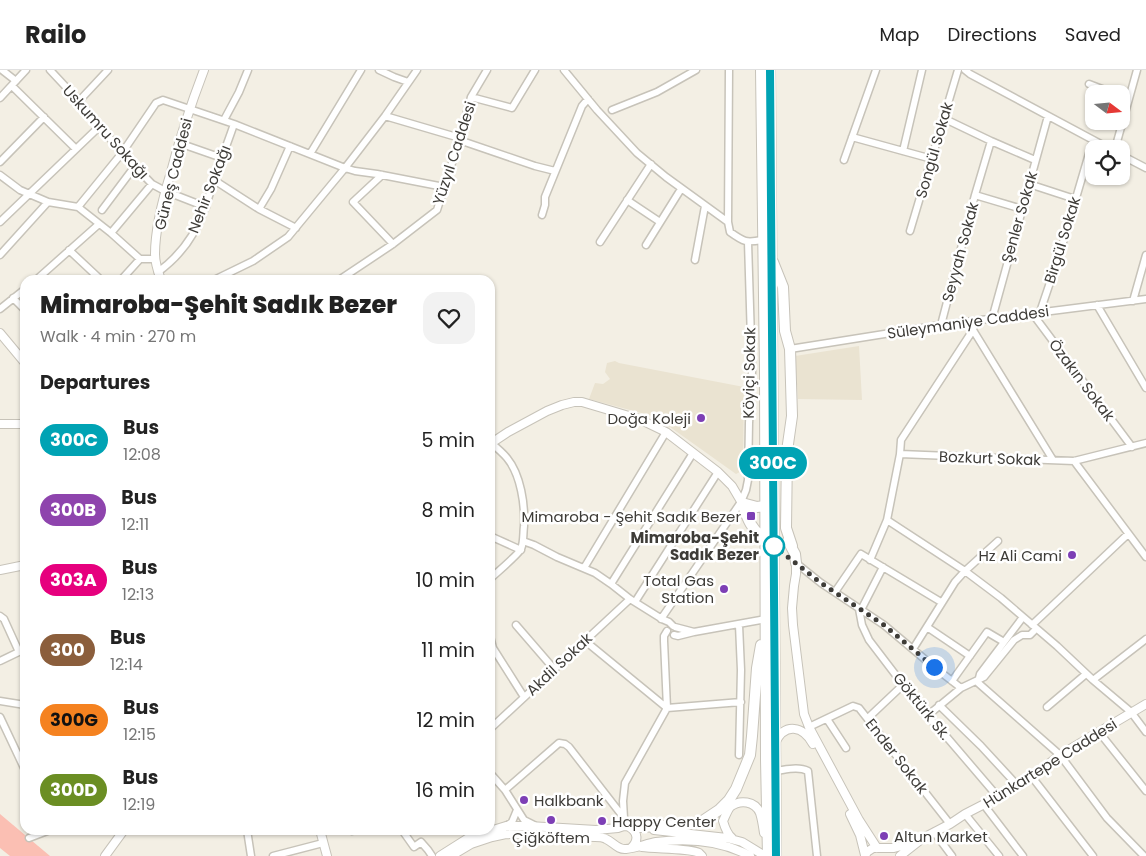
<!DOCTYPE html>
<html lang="en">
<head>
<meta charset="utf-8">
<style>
  :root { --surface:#fff; --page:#f2f2f2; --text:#222; --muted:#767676; --line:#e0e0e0 }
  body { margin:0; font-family:Poppins,sans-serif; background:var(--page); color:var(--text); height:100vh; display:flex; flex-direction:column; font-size:19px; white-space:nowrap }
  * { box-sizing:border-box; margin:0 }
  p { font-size:16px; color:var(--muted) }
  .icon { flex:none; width:28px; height:28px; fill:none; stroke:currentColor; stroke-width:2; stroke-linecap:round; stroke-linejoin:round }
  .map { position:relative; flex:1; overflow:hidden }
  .sheet { position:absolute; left:20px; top:205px; width:475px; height:560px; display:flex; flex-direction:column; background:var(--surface); border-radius:15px; box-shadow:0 1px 4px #0004 }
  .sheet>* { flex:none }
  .badge { padding:0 10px; border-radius:16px; font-size:18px; line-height:32px }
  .needle { width:32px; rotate:106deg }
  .controls { position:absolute; left:1085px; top:15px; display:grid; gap:10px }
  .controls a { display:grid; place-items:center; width:45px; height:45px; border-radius:10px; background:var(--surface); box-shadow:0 1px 4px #0004; font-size:25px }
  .you { position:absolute; width:25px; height:25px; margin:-12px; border:4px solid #fff; border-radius:50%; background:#1a73e8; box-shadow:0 0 0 8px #1a73e833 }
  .map>.badge { position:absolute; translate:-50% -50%; box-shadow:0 0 0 2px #fff }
  h2 { padding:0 20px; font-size:19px; line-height:45px }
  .round { display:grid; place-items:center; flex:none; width:52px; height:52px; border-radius:15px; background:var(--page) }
  .headline { display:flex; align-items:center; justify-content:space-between; height:85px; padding:0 20px }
  h1 { font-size:24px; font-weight:800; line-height:38px }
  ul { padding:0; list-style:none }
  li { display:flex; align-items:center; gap:15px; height:70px; padding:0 20px }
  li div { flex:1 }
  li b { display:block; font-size:19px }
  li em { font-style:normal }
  li .badge { min-width:55px; font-weight:700; text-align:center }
  header { display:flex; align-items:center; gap:30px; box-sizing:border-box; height:70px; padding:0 25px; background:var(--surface); border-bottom:1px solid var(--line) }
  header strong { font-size:24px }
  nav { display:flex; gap:28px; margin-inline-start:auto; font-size:18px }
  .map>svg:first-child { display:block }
</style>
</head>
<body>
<header>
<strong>Railo</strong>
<nav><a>Map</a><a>Directions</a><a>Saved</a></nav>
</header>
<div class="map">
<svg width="1146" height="786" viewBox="0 0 1146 786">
  <rect width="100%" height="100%" fill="#f3efe4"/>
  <!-- built -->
  <path fill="#eae3d1" d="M859,276L862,330L798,329L795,286Z
    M615,291L619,293L744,317L743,396L740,402L736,404L656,347L589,329L595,313L603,314L610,309L605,302L607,293Z"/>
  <!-- green -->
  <path fill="#fbbfb3" d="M0,744L50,786H10L0,778Z"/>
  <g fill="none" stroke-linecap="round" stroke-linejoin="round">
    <!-- minor casing -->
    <g stroke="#c7c3b9" stroke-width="9">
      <path id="minor" d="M2,0L16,11
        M50,0L79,31L122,83L152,114L165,121L206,137
        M379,0L394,7L408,12
        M564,0L597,40L637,83L666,107L728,152L730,162C744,172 746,173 762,170
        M965,0L970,4L1110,79
        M1089,14L1115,24
        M12,16L76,79
        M471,27L512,38L535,0
        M0,28L26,0
        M79,31L108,0
        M612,40L657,22L696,0
        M385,46L460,68
        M943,48L991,71L1035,90
        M224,50L239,22L248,0
        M852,67L932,89
        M459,70L535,96L555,101
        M179,73L222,88
        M1115,79L1137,0
        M903,81L922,0
        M310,84L361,0
        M1121,85L1146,98
        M844,90L876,0
        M0,92L44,47
        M0,105L20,120L48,132L78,137L111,163L140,189H155
        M382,105L353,132L393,174
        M214,110L259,139L271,119L290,76
        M1029,114L1075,129
        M975,125L991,71
        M627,130L660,152
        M78,137L122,83L156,33L163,30L234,54L345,98L355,101L377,104L444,117
        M259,139L296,158
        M102,140L135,96
        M542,145L545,135V127L582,36L588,29
        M0,152L100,56
        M728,152L729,0
        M910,161L958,0
        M111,163L152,114
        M600,172L651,94
        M646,175L681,119
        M69,180L101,210
        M0,185L48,132
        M695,190L705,136
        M158,202C180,186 196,164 205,138C209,128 211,118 214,108C221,90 228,72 234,54
        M36,210L99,154
        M121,210L140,189
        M214,210L253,191L288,167L345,98L385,46L417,0
        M339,210L393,174L437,140L460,68L471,27L487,0
        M13,228L25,240
        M1133,231L1146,185
        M1097,235L1146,318
        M0,239L25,219
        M1040,242L1059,186L1093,70
        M1032,243L1132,377
        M992,249L1048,46
        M941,255L975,125L1022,139
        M973,260L1053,390
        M790,279L941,255L1146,229
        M490,372C496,377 503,383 507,388C521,405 525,435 524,456C523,463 524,472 521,479C518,485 496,503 490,509
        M900,384L901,370L973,260L975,251
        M1074,391L1146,487
        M887,450L965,501L1001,528L1057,576L1093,610L1131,642L1146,662
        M490,466L521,480
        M523,471L534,475L557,487L595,503L611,514L630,529L662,549L669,552L673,556
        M870,490L887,450L900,384L1074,391L1146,373
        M796,493L821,513L884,555L934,597L961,618
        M584,498L666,362
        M611,514L693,383
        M835,522L861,484L941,532
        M635,532L718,402
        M859,539L862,555L869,570L927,646L945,665L998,727
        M861,540L883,497
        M0,546L4,549L19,582
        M661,549L741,432L746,420L748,410L749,353L752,302L748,172
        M516,555L554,599
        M1032,555L1128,464
        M675,557L694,562
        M927,557L970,586
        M674,565L678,566L694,562L766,549
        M490,566L493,578L524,627
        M584,570L667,638L741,632
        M913,579L955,512L965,501L998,471
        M0,591L25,579
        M979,608L980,604L1023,547
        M1093,610L1146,569
        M952,611L987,562L1004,572
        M976,611L1060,685L1107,748L1144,786
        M0,631L25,635
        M939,635L981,676L1017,715
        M1047,637L1086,604
        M927,646L961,618L984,607L1014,570L1022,565H1030L1036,559
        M0,647L25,700
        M868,648L904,614
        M827,649L846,678
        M809,657L853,636L859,638L950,754
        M490,659L630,529
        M1099,662L1146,721
        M739,685L741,600L739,555
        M774,701C785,700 798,696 808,701L817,786
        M490,703L505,720L524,750L534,755
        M1032,707L1093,786
        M505,720L559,673L565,674L569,677L624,748
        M984,735L1023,786
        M965,744L999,786
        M506,756L512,752L517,740
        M627,756L624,748L623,731L625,713L667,638L664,571V566L667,561
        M247,760L251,786
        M402,760L414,777L421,772L428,780L432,786
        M352,761L354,760
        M934,762L952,786
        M29,768L50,760
        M273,786L323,773"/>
    </g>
    <!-- major casing -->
    <g stroke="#c7c3b9" stroke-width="10">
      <path id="major" d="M161,210C158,202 155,193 155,184C155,157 163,128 171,102C180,67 191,34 204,0
        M0,263L25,293
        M0,354H25
        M490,374L508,362L547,341L562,335L574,332H582L639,349L666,362L718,402L732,416L742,433
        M796,493V504L794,516L792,538L793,555L804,644L809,657L859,750L877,778
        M0,500L25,495
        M775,673C785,652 803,656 813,674
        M850,744L860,765L865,785
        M629,757C638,762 639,771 631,778
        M320,760L327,786
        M654,760L727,768L742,772L765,786
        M732,768C727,764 725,758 723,751C725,747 727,741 730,737C740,729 755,731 760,743C762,749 763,756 764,763
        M642,777C655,779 691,778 699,783C700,784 701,785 702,786
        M105,786L124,760
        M440,786L470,767L506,756H529L596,760L618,758L624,756L642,758
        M451,786L471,774L492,767L506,764L595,767C598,767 603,767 606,769C613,772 618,780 626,779C636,778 646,774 656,772C688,768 722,771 750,786
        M865,786L867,782L873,778H894L901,776L927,766L950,754L965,744L998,727L1032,707L1060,685L1146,634
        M900,786L919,771"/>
    </g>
    <!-- highway casing -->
    <g stroke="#c7c3b9" stroke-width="12">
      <path id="highway" d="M761,0L765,301L766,690L768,786
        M770,0L776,786
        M773,192L783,217L785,261L790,279L792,346L787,381L786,458L792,476
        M742,433C748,451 751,458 766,471
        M742,433L757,437L765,436
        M788,471L795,484L796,493
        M639,757L685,755L701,752L719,740L729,730L736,719L750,685L752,666L757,598L761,575"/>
    </g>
    <!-- minor -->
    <use href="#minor" stroke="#fff" stroke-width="6"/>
    <!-- major -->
    <use href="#major" stroke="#fff" stroke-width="8"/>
    <!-- highway -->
    <use href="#highway" stroke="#fff" stroke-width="10"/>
  </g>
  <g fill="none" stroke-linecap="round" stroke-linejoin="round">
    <!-- line casing -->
    <g stroke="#fff" stroke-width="11">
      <path id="line" d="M770,0L776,786"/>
    </g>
    <!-- line -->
    <use href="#line" stroke="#00a3b4" stroke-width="8"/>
    <!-- walk -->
    <path stroke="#3e3c38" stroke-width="5" stroke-dasharray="0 9" d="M774,476L821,513L884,555L934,597"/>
  </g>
  <!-- markers -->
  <g fill="#7d3fb5" stroke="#fff" stroke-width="2">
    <circle cx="701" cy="348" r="5"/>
    <rect x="746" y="441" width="10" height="10" rx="2.5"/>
    <circle cx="1072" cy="485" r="5"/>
    <circle cx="724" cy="519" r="5"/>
    <circle cx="524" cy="730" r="5"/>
    <circle cx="551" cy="750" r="5"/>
    <circle cx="602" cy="751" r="5"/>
    <circle cx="884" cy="766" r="5"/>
  </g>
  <circle fill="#fff" stroke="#00a3b4" stroke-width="2.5" cx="774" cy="476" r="10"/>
  <g text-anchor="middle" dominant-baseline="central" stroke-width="5" stroke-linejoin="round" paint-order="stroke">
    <!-- street labels -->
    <g font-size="15" fill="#3e3c38" stroke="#fff">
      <text transform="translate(106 62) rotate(48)">Uskumru Sokağı</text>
      <text transform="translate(934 80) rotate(-74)">Songül Sokak</text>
      <text transform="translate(454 83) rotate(-72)">Yüzyıl Caddesi</text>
      <text transform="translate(173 104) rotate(-76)">Güneş Caddesi</text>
      <text transform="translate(209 119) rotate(-69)">Nehir Sokağı</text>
      <text transform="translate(1019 147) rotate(-74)">Şenler Sokak</text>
      <text transform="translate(1062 170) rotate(-73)">Birgül Sokak</text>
      <text transform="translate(960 182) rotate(-75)">Seyyah Sokak</text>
      <text transform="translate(968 252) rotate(-8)">Süleymaniye Caddesi</text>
      <text transform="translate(749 303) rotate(-89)">Köyiçi Sokak</text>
      <text transform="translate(1082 310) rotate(53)">Özakın Sokak</text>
      <text transform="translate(990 388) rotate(2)">Bozkurt Sokak</text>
      <text transform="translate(559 594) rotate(-43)">Akdil Sokak</text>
      <text transform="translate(922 636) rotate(51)">Göktürk Sk.</text>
      <text transform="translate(897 686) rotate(52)">Ender Sokak</text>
      <text transform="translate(1050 693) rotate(-32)">Hünkartepe Caddesi</text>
    </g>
    <!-- poi labels -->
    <g font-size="15" fill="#3e3c38" stroke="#fff" text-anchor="end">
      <text x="691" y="348">Doğa Koleji</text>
      <text x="741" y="446">Mimaroba - Şehit Sadık Bezer</text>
      <text x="1062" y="485">Hz Ali Cami</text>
      <text x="714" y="510">Total Gas<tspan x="714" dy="17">Station</tspan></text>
      <text x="534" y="730" text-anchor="start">Halkbank</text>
      <text x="612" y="751" text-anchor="start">Happy Center</text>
      <text x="894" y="766" text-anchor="start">Altun Market</text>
      <text x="551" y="767" text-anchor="middle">Çiğköftem</text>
    </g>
    <!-- stop labels -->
    <g font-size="15" font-weight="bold" fill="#3e3c38" stroke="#fff" text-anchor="end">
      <text x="759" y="467">Mimaroba-Şehit<tspan x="759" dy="17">Sadık Bezer</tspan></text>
    </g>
  </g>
</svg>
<div class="controls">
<a><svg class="needle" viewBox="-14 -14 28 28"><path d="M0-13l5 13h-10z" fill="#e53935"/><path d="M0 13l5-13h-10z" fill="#767676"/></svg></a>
<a><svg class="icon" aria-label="locate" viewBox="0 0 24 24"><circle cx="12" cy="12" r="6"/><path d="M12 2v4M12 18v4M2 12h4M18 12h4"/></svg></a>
</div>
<div class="you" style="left:934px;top:597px"></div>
<b class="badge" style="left:773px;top:393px;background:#00a3b4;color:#fff">300C</b>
<section class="sheet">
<div class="headline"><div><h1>Mimaroba-Şehit Sadık Bezer</h1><p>Walk · 4 min · 270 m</p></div><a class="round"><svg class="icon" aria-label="heart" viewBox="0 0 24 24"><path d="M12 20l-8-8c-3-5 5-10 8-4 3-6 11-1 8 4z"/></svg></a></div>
<h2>Departures</h2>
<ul>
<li><span class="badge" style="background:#00a3b4;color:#fff">300C</span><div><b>Bus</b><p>12:08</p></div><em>5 min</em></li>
<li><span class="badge" style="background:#8e44ad;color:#fff">300B</span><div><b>Bus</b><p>12:11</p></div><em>8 min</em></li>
<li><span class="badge" style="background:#e6007e;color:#fff">303A</span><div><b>Bus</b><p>12:13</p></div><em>10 min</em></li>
<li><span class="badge" style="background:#8b5e3c;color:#fff">300</span><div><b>Bus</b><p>12:14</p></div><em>11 min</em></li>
<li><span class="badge" style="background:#f58220;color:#111">300G</span><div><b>Bus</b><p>12:15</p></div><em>12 min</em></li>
<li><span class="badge" style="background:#6b8e23;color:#fff">300D</span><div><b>Bus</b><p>12:19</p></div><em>16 min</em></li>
</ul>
</section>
</div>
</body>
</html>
